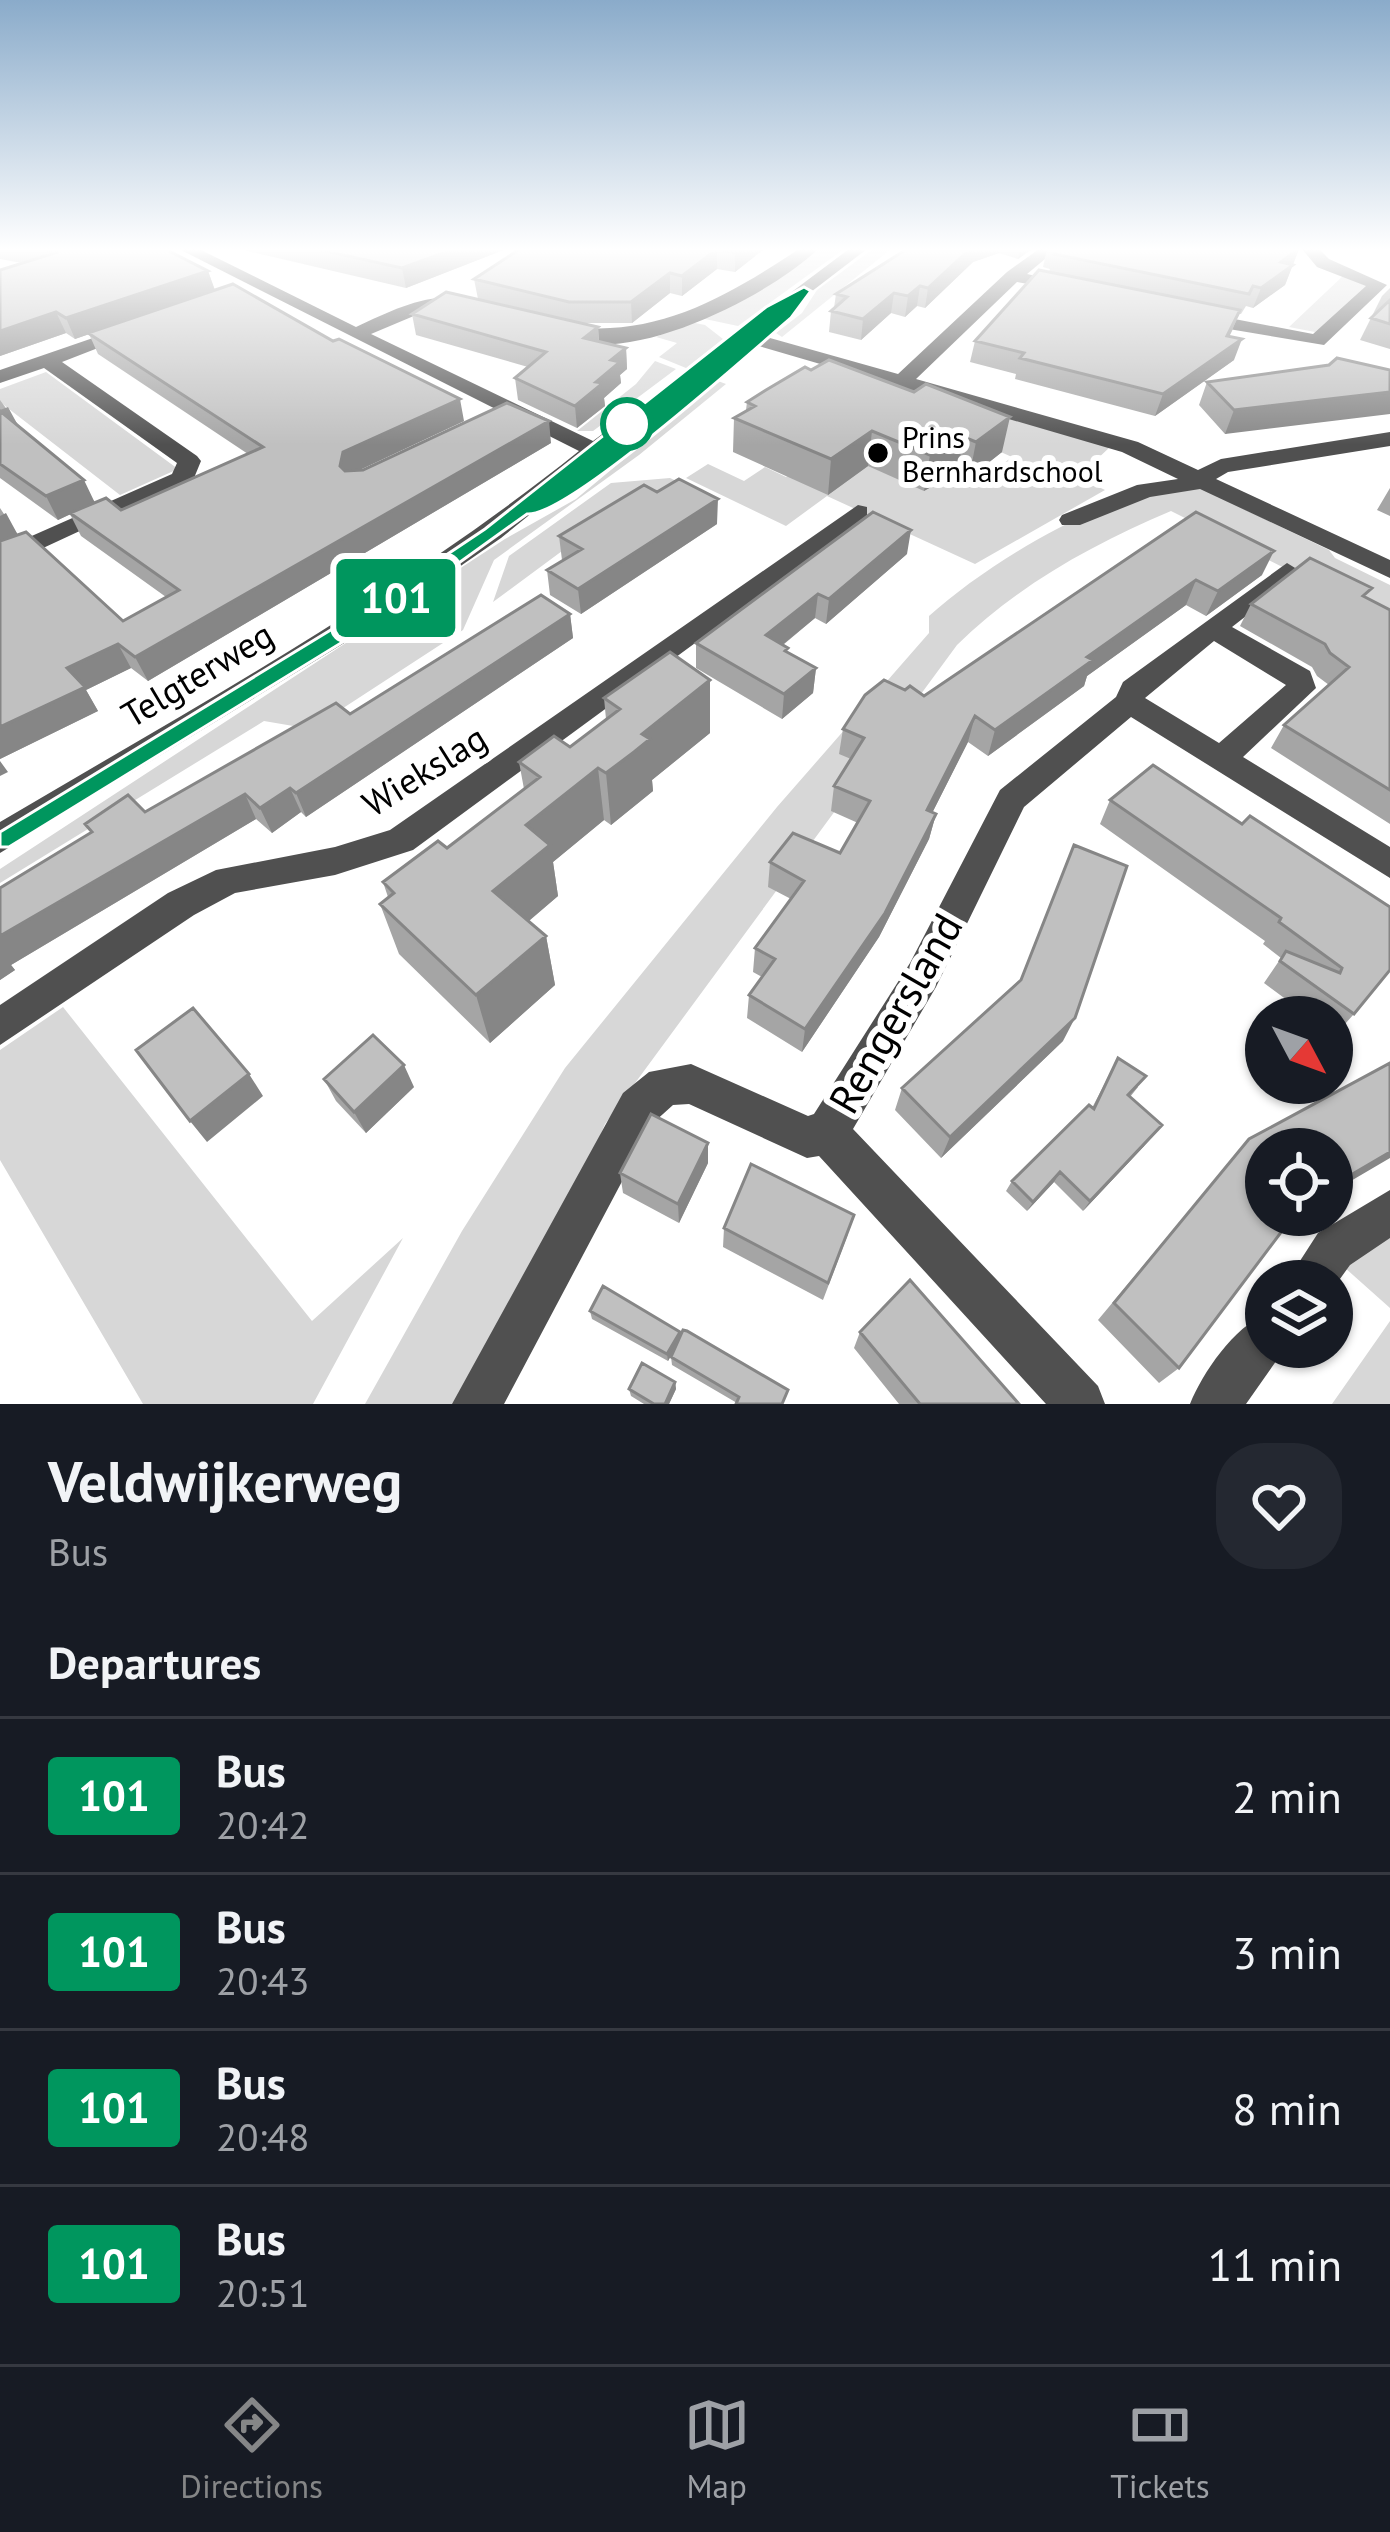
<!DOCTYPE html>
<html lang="en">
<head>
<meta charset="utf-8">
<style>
  :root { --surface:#171b24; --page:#242831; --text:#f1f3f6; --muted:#9ea1a6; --line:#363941; --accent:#858687 }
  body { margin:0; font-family:"PT Sans",sans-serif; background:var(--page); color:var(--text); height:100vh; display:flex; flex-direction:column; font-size:45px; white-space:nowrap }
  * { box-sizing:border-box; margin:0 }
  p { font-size:39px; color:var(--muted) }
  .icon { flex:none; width:66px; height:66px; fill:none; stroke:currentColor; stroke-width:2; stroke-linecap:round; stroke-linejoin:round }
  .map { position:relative; height:1404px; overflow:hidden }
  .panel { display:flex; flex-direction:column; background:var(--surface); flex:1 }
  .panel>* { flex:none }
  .badge { padding:0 24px; border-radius:9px; font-size:42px; line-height:78px }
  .needle { width:78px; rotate:131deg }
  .controls { position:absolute; left:1245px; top:996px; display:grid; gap:24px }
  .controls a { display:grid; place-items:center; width:108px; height:108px; border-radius:50%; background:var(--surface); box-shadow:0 3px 9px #0004; font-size:60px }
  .map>.badge { position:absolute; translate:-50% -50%; box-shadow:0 0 0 6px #fff }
  h2 { padding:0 48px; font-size:45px; line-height:108px }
  .round { display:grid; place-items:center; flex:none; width:126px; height:126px; border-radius:48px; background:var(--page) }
  .head { display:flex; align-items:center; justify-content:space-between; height:204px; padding:0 48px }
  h1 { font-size:57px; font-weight:700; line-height:90px }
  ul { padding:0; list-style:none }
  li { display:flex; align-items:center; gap:36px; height:156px; padding:0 48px; border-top:3px solid var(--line) }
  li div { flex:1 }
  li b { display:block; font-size:45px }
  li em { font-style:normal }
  li .badge { min-width:132px; font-weight:700; text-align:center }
  .menu { display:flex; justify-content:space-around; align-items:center; height:168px; border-top:3px solid var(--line); background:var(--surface); font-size:33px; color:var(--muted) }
  .menu a { display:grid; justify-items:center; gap:6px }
  .menu .active { color:var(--accent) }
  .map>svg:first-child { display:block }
</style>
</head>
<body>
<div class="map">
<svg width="1390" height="1404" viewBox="0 0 1390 1404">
  <rect width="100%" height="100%" fill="#fff"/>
  <!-- green -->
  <path fill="#d7d7d7" d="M819,249H844L738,326L705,319L704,315L758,289Z
    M873,249H891L782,337L776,333L802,313L817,290Z
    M1345,274L1372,283L1315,332L1289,327Z
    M690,322L705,325L723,339L686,368L659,357L677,343L656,337Z
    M655,361L676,369L593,431H577L636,384Z
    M46,372L178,469L120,495L0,402V389Z
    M718,381L726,384L639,455L494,560L463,630L311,729L264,721L0,883V869L505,539L576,499Z
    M944,399L1110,447L1078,477L1105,490L975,564L827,496L786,526L686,478L708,464L744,481L765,467L786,477L840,445L940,486L957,473L968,477L980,469L991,473L1012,457L985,445Z
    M670,478L687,486L631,500L493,602L509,556L611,483Z
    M1200,488L1329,550L1335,558L1390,585V621L1171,511C1093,544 1018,585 957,645L605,1124L575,1194L459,1404H365L462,1231L565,1068L777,807L929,633V616C979,571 1063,519 1127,499C1152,491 1176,494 1200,488Z
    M63,1007L312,1321L403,1238L313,1404H143L0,1160V1050Z
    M1390,1237V1308L1344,1267Z
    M1390,1321V1404H1332Z"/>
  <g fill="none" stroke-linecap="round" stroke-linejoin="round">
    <!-- minor -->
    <path fill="#505050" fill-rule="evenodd" d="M179,249H199L356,327C395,309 431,290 475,300V308L428,310L371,334L593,441L849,249H867L756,334L898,374L1007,272L1039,249H1057L1027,274L1077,285V293L1017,282L916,379L1138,442L1198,470L1221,459L1390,432V446L1228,472L1216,479L1390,560V578L1200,489L1150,497L1080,525H1062L1059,520L1062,515L1137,485L1178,479L1122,452L745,342L611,449L617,455L614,460H597L501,538L387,617L0,853V822C198,705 399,595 579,451Z
      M799,249H818C770,296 614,377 550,331L560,325C652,341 725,298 799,249Z
      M1302,249H1319L1329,259L1387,285L1324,345L1193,323L1184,317L1193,311L1313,334L1366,286L1317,267Z
      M122,328L139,332L62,362L197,456L201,461L194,478L0,568V550L172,474L177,463L44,368L0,383V370Z
      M858,505L867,507V517L413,850L335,875L235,893L194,915L0,1045V1005L168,893L216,870L335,847L390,830Z
      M1287,563L1300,571L1296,577L1232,627L1310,671L1316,688L1243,757L1390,847V878L1131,717L1024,807L936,987L853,1129L1098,1386L1105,1404H1046L819,1156L807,1158L689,1104L673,1105L653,1123L504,1404H452L623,1093L649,1072L691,1064L808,1116L814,1114L910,963L1000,790L1116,697L1123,682ZM1214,641L1286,685L1219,743L1145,698Z
      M1390,1190V1238L1350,1265L1332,1290V1281H1287L1318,1233Z
      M1266,1314V1347H1286L1246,1404H1190C1203,1372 1234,1327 1266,1314Z"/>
  </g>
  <!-- wall -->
  <path fill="#a5a5a5" d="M0,249H165L208,271L215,290L464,421L359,470L551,443L148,681L131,668L86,690L98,711L0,759V508L18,535L123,621L166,597L81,536L70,514L58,520L0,478V400L19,426L95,502L121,510L248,454L98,354L89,334L75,339L66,333L0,356V270L22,263L0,259Z
    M239,249H506L406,288Z
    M520,249H764L735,272L717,269L682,296L670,293L632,323H579L598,327L599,341L626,348L627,369L620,375L621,383L604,398L605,406L577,428L518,400L515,378L528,367L416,335L412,314L478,299L474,279Z
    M907,249H1032L1018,259L999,253L973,262L925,308L917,306L905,317L891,313L861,340L829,332L831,311L834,308L836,294Z
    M1047,249H1299L1285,285L1253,308L1246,306L1241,314H1239L1229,336L1234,360L1155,416L1015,379L1016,374L970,362L975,341L1049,272L1050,269L1043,267Z
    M1390,288V349L1360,340L1382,296Z
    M805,367L1002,452L969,478L957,472L924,491L868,466L828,495L733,452L734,418L746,410L747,402Z
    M1390,370L1225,434L1199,405L1207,382Z
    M1390,488V516L1377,510Z
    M1196,512L1262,575L1206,616L1186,605L1087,676L1084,686L988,756L968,742L932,813L936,814L929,839L879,937L802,1052L747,1018L749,995L762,977L753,972L755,948L791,899L768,887L770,862L840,853L858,823L831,811L834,786L851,759L839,754L843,729L905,690L924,696Z
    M717,524L581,614L550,595L547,570L562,560L559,536Z
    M907,554L826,624L815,618L783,645L788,652L816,668L813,693L782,719L696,668V643Z
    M1366,598L1390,610V824L1271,748L1284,725L1329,685L1317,676L1312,667L1240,626L1251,604Z
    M570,614L573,638L306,817L301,812L272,833L256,819L11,965L15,970L0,980V888L91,833L85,824L145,812L350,714Z
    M604,698L710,733L652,780L653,791L637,804L611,825L604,820L553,862L558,896L529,921L546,936L555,985L490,1043L399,954L380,904L388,897L383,882L447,848L524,789L519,762L570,747L606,719Z
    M1110,800L1242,824L1390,907L1354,1014L1335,1035L1332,1033V1017H1310L1264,983L1281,958L1263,944L1265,941L1100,824Z
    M1063,1041L941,1158L895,1110L902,1088Z
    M1118,1058L1138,1087L1130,1097L1144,1146L1083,1211L1054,1182L1027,1211L1006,1191L1012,1181L1092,1108Z
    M324,1079L414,1087L366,1133L336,1101Z
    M1249,1139L1332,1149L1179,1368L1159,1383L1098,1320Z
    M708,1163L679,1223L623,1193L620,1173Z
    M724,1228L848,1234L823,1300L723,1247Z
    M590,1311L680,1332V1337L788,1390L737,1403L672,1365L671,1357L674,1350L668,1361L592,1319Z
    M860,1332L1019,1404H899L854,1348Z
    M675,1382L676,1389L669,1404H644L631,1396L629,1389Z"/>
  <!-- shaded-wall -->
  <path fill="#868686" d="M454,249H506L406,288L402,268Z
    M717,249V269L682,296V276Z
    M740,249H764L735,272V253Z
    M970,249H1000L999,253L973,262L925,308L928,288Z
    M1020,249H1032L1018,259Z
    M1299,249L1285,285L1253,308L1261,288L1281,262Z
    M208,271L215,291L75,339L66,318Z
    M670,273V293L632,323L631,302Z
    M920,286L917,306L905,317L908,296Z
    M894,293L891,313L861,340L863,319Z
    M1240,310L1232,331L1220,355L1242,339L1234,360L1155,416L1163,394L1227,336Z
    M56,312L66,333L0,356V331Z
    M598,327L599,348L584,338Z
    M626,348L627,369L620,375L621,383L604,398L605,406L577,428L575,406L611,360Z
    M1390,392V414L1225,434L1234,410Z
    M460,399L464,421L349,475L340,466L343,452Z
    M8,407L20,429L0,410Z
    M1010,417L1002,452L969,478L976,442Z
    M549,421L551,443L148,681L135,657Z
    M872,431L868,466L828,495L831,459Z
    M964,437L957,472L924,491L930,455Z
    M84,480L95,503L58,520L46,496Z
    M718,499L717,524L581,614L578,589Z
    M6,513L19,537L0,545V516Z
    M911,530L907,554L826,624L829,599Z
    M1274,551L1262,575L1206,616L1218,591Z
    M1196,580L1186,605L1087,676L1084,686L988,756L995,730L1087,657Z
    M818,594L815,618L764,660L766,635Z
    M570,614L573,638L306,817L296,793Z
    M118,644L131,668L86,690L98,711L0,759V727L67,668Z
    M816,668L813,693L782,719L784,694Z
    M710,680V733L652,780L653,791L611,825L606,773L642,734Z
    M975,716L968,742L921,835L927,810Z
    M0,761L8,772L0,776Z
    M598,768L604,820L553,862L558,896L505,941L493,891L526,825Z
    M290,788L301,812L272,833L260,808Z
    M245,794L256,819L11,965L15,970L0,980V936Z
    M936,814L929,839L879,937L802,1052L805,1029Z
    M546,936L555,985L490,1043L476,995Z
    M1075,1018L1063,1041L941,1158L950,1137Z
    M404,1065L414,1087L366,1133L354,1112Z
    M249,1074L263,1096L207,1142L190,1121Z
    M1162,1125L1144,1146L1083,1211L1090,1201Z
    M708,1143V1163L679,1223L678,1204Z
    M1390,1152V1158L1332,1192V1186Z
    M1060,1172L1054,1182L1027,1211L1033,1202Z
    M680,1332V1340L668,1361L667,1354Z
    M675,1382L676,1389L669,1404H665Z"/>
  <!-- building -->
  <path fill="#c0c0c0" stroke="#868686" stroke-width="3" d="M39,249H165L208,271L66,318L56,312L0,331V270L58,252Z
    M316,249H454L402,268Z
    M520,249H740L735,253L717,249L682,276L670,273L631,302H569L474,279Z
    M907,249H970L928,288L920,286L908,296L894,293L863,319L831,311L847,297L836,294Z
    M1052,249H1298L1281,262L1293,265L1261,288L1253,286L1249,294L1054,254L1057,250Z
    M1039,270L1240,310L1227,336L1242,339L1163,394L1020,358L1024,353L975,341Z
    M233,284L333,341L339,339L460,399L343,452L340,466L345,471L363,470L507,403L549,421L135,657L118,644L67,668L85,687L0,727V541L26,532L123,621L179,590L70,513L106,498L121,510L263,447L88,333Z
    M446,292L598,327L584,338L626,348L611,360L620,362L596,382L603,383L575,406L515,378L546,352L412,314Z
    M1390,300V324L1371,318Z
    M1337,358L1390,370V392L1234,410L1207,382L1329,365Z
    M829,360L914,392L926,384L1010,417L976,442L964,437L930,455L872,431L831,459L734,418L755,406L747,402L766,390L805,367L811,370Z
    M0,411L84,480L46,496L0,464Z
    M679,479L718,499L578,589L547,570L582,549L559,536L644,485L657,492Z
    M873,512L911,530L829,599L818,594L766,635L788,648L785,651L816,668L784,694L696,643Z
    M1196,512L1274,551L1218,591L1196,580L1087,657L1093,660L995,730L975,716L927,810L936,814L885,913L805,1029L749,995L775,959L755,948L804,881L770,862L793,833L840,853L870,801L834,786L864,738L843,729L865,695L884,680L905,690L910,686L924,696Z
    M1310,558L1372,588L1363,596L1390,610V790L1284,725L1349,667L1330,653L1325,644L1251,604Z
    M541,595L570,614L296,793L290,788L260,808L245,794L0,936V888L92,832L85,824L128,795L145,812L336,703L350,714Z
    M670,652L710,680L642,734L650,739L634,752L606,773L598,768L526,825L550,845L493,891L546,936L476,995L380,904L394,893L383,882L438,841L447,848L540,777L519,762L554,736L570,747L620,709L604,698Z
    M1153,765L1242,824L1250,816L1390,907V970L1354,1014L1280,961L1286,951L1340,973L1342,968L1279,922L1281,918L1110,800Z
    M1074,845L1127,866L1075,1018L950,1137L902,1088L1021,980Z
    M193,1008L249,1074L190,1121L136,1050Z
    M373,1035L404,1065L354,1112L324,1079Z
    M1118,1058L1146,1076L1128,1095L1162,1125L1090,1201L1060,1172L1033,1202L1012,1181L1089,1105L1094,1109Z
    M1390,1063V1152L1332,1186V1149H1266V1215H1294L1179,1368L1114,1303L1249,1139Z
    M651,1114L708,1143L678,1204L620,1173Z
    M751,1164L854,1215L828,1283L724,1228Z
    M910,1280L1019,1404H920L860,1332Z
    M603,1286L680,1332L667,1354L590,1311Z
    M683,1330L687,1331L788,1390L782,1404H736L739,1397L671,1357Z
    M642,1363L675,1382L665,1404H654L629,1389Z"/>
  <!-- sky -->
  <linearGradient id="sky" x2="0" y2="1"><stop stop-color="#8aabca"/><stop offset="0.56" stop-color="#fff"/><stop offset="1" stop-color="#fff" stop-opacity="0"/></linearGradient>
  <rect width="1390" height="445" fill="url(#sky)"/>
  <!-- line -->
  <path fill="#00965e" stroke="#fff" stroke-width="3" d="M804,287L811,291L791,318C750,353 568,517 527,514L385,616L9,847H0V832L370,606L485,529L766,307Z"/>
  <!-- markers -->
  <circle fill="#fff" stroke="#00965e" stroke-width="6" cx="627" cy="424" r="24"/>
  <circle fill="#000" stroke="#fff" stroke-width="4.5" cx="878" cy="453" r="12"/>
  <g text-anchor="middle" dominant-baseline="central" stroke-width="12" stroke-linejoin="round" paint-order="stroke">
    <!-- far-poi labels -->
    <g font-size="30" fill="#000" stroke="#fff" text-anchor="start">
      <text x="902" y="436">Prins<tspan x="902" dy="34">Bernhardschool</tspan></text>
    </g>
    <!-- street labels -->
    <g font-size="36" fill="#000" stroke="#fff">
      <text transform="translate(197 674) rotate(-31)">Telgterweg</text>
      <text transform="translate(424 770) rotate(-32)">Wiekslag</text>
    </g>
    <!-- near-street labels -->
    <g font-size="42" fill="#000" stroke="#fff">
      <text transform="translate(895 1013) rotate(-60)">Rengersland</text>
    </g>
  </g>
</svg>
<div class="controls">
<a><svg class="needle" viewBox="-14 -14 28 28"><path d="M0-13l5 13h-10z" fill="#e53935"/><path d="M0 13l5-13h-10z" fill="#9ea1a6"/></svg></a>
<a><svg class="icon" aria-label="locate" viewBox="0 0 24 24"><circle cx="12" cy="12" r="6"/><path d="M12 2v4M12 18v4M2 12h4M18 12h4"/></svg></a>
<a><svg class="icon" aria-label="layers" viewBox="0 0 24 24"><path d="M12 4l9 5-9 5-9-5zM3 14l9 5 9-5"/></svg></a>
</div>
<b class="badge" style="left:396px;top:598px;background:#00965e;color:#fff">101</b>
</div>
<section class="panel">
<div class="head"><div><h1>Veldwijkerweg</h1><p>Bus</p></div><a class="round"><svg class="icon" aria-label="heart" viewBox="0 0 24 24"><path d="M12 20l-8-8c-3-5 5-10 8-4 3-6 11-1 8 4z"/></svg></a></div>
<h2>Departures</h2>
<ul>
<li><span class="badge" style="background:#00965e;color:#fff">101</span><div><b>Bus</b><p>20:42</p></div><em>2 min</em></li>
<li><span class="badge" style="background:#00965e;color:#fff">101</span><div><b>Bus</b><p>20:43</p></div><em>3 min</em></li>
<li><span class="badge" style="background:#00965e;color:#fff">101</span><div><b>Bus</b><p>20:48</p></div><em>8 min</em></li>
<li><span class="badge" style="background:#00965e;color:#fff">101</span><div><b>Bus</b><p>20:51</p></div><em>11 min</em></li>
</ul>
</section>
<nav class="menu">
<a class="active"><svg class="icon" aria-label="directions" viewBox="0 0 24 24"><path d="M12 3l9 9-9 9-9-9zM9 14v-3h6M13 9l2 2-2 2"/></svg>Directions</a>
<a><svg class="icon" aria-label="map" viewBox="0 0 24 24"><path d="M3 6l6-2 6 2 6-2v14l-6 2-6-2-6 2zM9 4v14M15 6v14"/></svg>Map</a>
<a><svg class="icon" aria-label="tickets" viewBox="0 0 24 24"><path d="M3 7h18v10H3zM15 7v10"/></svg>Tickets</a>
</nav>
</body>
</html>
